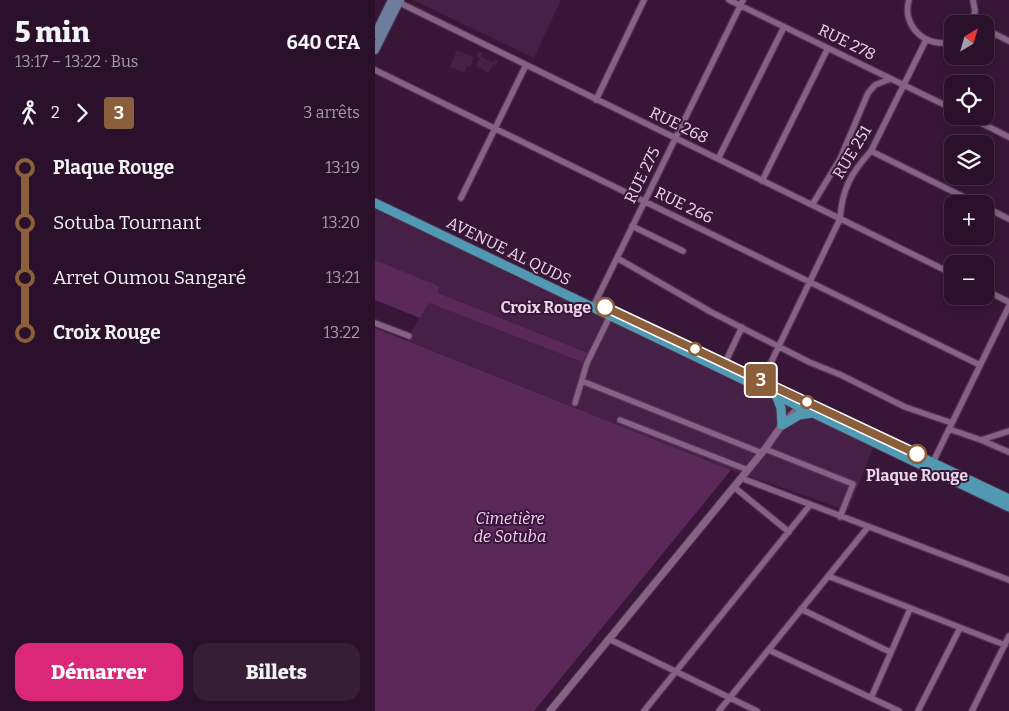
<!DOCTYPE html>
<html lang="fr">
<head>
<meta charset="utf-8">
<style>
  :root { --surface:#2a102a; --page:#361e36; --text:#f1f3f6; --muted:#a59da8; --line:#463047; --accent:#db2777 }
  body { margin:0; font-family:Bitter,serif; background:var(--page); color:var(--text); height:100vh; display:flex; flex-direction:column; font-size:19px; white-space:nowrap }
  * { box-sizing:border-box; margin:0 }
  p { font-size:16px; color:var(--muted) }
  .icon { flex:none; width:28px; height:28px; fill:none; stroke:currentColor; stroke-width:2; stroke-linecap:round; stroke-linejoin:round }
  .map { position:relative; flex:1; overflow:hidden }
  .sheet { display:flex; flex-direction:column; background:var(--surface); width:375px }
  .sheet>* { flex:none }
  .badge { padding:0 10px; border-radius:4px; font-size:18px; line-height:32px }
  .needle { width:32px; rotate:37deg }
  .tools { position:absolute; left:569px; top:15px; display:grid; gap:10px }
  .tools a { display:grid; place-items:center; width:50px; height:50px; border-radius:10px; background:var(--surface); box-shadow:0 2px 8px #0003,0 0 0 1px var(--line); font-size:25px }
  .map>.badge { position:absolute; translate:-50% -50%; box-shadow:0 0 0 2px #fff }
  .legs { display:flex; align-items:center; gap:8px; height:55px; padding:0 15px; font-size:16px }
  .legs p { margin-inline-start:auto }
  .overview { display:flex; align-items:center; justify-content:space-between; height:85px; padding:0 15px }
  h1 { font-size:28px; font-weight:800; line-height:38px }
  .action { display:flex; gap:10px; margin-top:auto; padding:10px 15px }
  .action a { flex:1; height:58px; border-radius:15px; background:var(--accent); color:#fff; font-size:20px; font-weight:800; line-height:58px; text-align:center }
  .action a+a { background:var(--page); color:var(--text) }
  ul { padding:0 15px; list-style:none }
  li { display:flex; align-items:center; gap:18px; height:55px; font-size:19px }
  li i { display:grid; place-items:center; width:8px; height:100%; margin:0 6px; background:currentColor }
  li i::after { content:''; width:12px; height:12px; margin:-6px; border:4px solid; border-radius:50%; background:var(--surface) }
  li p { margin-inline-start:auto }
  li:first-child i { background:linear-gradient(#0000 50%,currentColor 0) }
  li:last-child i { background:linear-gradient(currentColor 50%,#0000 0) }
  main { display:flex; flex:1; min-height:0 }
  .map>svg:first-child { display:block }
</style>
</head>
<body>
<main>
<section class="sheet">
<div class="overview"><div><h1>5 min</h1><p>13:17 – 13:22 · Bus</p></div><b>640 CFA</b></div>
<div class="legs"><svg class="icon" aria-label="walk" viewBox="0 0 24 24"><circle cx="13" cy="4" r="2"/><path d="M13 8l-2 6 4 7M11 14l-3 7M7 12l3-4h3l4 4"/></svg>2<svg class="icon" aria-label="forward" viewBox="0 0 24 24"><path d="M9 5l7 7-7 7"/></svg><b class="badge" style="background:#8b5e3c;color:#fff">3</b><p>3 arrêts</p></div>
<ul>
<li><i style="color:#8b5e3c"></i><b>Plaque Rouge</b><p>13:19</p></li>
<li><i style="color:#8b5e3c"></i><span>Sotuba Tournant</span><p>13:20</p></li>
<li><i style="color:#8b5e3c"></i><span>Arret Oumou Sangaré</span><p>13:21</p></li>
<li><i style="color:#8b5e3c"></i><b>Croix Rouge</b><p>13:22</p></li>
</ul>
<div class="action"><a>Démarrer</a><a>Billets</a></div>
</section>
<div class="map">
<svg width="634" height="711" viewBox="0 0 634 711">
  <rect width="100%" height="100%" fill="#381638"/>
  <!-- built -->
  <path fill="#462047" d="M38,0H186L159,58Z
    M82,50L99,57L95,67L92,66L90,73L75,67Z
    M104,51L108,53L106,57L118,62L120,59L123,60L121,65L118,64L114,73L101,66L105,58L101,56Z
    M0,208L499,446L473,511L356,470L31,340L54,303L207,362L213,353L63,293L64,286L0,260Z"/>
  <!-- green -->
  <path fill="#5a295a" d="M0,260L64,286L63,293L213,353L207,362L54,303L45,318L0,300Z
    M0,328L356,470L159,711H0Z"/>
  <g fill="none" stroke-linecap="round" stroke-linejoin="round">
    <!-- minor casing -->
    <g stroke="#4f3450" stroke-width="8">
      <path id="minor" d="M354,0L578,109
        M534,0C526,26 552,50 578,41
        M21,1L578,274
        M597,24L600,11L598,0
        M610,29L634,41
        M0,70L605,365
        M221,100L269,0
        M592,116L634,137
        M496,151L603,204
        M343,159L409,27
        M387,181L453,48
        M86,198L151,65
        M437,205L465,159L493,93L500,85L515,79
        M610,207L634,219
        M257,226L308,251
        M242,258L336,312L434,362L466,375L530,407L577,423
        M610,290L634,302
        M218,307L368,0
        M0,323L34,336
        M350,363L367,327
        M207,381L387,453
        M387,381L465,219C467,189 476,173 496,151L551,40
        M200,403L212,363L235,316
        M245,420L373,470
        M574,429L606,440L634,431
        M606,440L634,452
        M390,449L478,484L465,517
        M558,462L634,306
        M366,478L634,580
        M359,487L414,532
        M453,576L630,645
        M426,609L515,652
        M234,639L382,711
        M394,650L524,711
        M496,698L535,609
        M269,711L435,505
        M344,711L493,527
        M543,711L585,628
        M597,711L634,636"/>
    </g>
    <!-- tertiary casing -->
    <g stroke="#4f3450" stroke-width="9">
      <path id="tertiary" d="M175,711L390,449L407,425L428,403"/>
    </g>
    <!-- secondary casing -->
    <g stroke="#4f3450" stroke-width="10">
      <path id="secondary" d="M0,35L17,0
        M0,50L25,0"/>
    </g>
    <!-- primary casing -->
    <g stroke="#4f3450" stroke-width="11">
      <path id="primary" d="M0,203L634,507
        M235,309L634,499
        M401,395L406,408L407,425
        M407,425L424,415L438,413"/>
    </g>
    <!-- minor -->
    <use href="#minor" stroke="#886187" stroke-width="5.5"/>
    <!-- tertiary -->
    <use href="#tertiary" stroke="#886187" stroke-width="7"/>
    <!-- secondary -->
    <use href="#secondary" stroke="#6d7d9d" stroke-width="8"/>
    <!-- primary -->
    <use href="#primary" stroke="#5199b2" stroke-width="9"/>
  </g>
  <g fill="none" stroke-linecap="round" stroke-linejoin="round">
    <!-- line-1 casing -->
    <g stroke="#fff" stroke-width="11">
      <path id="line-1" d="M230,307L542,454"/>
    </g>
    <!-- line-1 -->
    <use href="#line-1" stroke="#8b5e3c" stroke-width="8"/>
  </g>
  <!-- markers -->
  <g fill="#fff" stroke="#8b5e3c" stroke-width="2.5">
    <circle cx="230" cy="307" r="9"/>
    <circle cx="320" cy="349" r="6"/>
    <circle cx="432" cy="402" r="6"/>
    <circle cx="542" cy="454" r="9"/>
  </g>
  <g text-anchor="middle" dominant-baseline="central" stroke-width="4" stroke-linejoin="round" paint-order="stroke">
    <!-- street labels -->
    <g font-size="16" fill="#ebd5ea" stroke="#381638">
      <text transform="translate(472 42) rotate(26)">RUE 278</text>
      <text transform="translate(304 125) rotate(26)">RUE 268</text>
      <text transform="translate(477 152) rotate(-59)">RUE 251</text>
      <text transform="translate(267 175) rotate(-64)">RUE 275</text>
      <text transform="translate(309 205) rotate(26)">RUE 266</text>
      <text transform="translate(134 251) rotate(26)">AVENUE AL QUDS</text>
    </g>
    <!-- stop labels -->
    <g font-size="16" font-weight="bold" fill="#ebd5ea" stroke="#381638" text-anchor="end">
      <text x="216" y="307">Croix Rouge</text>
      <text x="542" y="475" text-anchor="middle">Plaque Rouge</text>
    </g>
    <!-- park labels -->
    <g font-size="16" font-style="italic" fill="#f6cff4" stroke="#381638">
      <text x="135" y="518">Cimetière<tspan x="135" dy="18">de Sotuba</tspan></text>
    </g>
  </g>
</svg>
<div class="tools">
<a><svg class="needle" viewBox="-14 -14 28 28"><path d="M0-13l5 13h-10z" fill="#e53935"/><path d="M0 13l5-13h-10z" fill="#a59da8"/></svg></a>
<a><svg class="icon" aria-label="locate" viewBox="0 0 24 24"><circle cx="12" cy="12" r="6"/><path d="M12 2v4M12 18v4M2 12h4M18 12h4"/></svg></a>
<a><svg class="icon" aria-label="layers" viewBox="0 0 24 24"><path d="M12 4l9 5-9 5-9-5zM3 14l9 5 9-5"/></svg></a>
<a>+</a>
<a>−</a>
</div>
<b class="badge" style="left:386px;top:380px;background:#8b5e3c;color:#fff">3</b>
</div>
</main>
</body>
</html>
